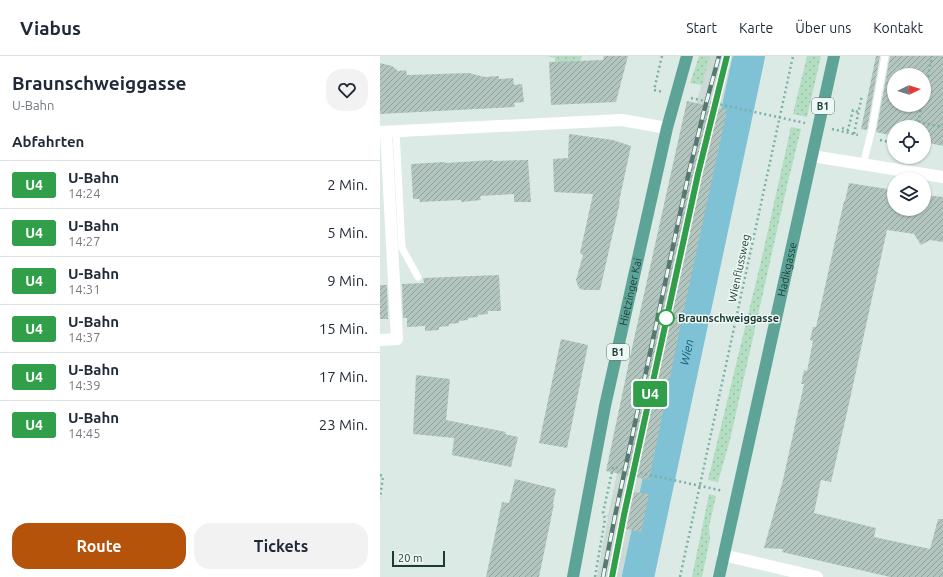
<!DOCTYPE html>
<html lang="de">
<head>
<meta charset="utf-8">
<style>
  :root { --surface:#fff; --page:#f2f2f3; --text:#1f2937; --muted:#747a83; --line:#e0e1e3; --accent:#b45309 }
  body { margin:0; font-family:Ubuntu,sans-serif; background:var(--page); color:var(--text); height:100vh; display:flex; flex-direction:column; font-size:15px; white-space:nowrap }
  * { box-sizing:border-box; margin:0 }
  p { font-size:13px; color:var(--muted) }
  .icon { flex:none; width:22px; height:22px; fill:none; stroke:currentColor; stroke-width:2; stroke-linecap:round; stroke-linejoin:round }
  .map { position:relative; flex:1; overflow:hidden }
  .panel { display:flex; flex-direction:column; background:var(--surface); width:380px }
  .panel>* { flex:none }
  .badge { padding:0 8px; border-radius:3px; font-size:14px; line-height:26px }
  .needle { width:26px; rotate:85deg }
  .buttons { position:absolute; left:507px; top:12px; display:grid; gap:8px }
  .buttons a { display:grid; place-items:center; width:44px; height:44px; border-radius:50%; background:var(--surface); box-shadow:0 1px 3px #0004; font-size:20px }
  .scale { position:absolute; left:12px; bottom:10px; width:53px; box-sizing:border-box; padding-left:4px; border:2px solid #1d3a35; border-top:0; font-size:11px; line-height:14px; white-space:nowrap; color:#1d3a35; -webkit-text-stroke:3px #edf7f3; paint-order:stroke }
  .map>.badge { position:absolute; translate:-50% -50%; box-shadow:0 0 0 2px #fff }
  h2 { padding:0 12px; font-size:15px; line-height:36px }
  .round { display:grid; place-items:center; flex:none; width:42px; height:42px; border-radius:16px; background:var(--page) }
  .headline { display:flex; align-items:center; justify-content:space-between; height:68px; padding:0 12px }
  h1 { font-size:19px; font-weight:700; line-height:30px }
  .button { display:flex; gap:8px; margin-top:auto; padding:8px 12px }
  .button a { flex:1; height:46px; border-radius:16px; background:var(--accent); color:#fff; font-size:16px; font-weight:700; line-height:46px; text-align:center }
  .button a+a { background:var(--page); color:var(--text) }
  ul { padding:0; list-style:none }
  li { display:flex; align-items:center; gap:12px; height:48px; padding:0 12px; border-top:1px solid var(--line) }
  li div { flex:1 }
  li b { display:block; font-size:15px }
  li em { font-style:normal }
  li .badge { min-width:44px; font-weight:700; text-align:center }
  header { display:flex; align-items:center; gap:24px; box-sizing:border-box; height:56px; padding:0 20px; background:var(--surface); border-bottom:1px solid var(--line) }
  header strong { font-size:19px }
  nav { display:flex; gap:22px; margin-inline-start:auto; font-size:14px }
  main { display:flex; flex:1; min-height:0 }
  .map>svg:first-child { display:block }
</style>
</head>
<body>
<header>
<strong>Viabus</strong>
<nav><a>Start</a><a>Karte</a><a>Über uns</a><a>Kontakt</a></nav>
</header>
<main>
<section class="panel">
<div class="headline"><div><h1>Braunschweiggasse</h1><p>U-Bahn</p></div><a class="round"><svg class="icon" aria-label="heart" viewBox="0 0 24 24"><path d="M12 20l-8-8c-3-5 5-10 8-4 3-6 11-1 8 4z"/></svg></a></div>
<h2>Abfahrten</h2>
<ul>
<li><span class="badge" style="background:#319f49;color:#fff">U4</span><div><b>U-Bahn</b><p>14:24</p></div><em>2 Min.</em></li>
<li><span class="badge" style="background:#319f49;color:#fff">U4</span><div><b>U-Bahn</b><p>14:27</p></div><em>5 Min.</em></li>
<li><span class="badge" style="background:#319f49;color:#fff">U4</span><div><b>U-Bahn</b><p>14:31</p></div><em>9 Min.</em></li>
<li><span class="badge" style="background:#319f49;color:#fff">U4</span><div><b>U-Bahn</b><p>14:37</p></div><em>15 Min.</em></li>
<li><span class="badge" style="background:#319f49;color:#fff">U4</span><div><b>U-Bahn</b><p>14:39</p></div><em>17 Min.</em></li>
<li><span class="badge" style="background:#319f49;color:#fff">U4</span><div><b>U-Bahn</b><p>14:45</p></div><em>23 Min.</em></li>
</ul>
<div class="button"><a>Route</a><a>Tickets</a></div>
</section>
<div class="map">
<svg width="563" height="521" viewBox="0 0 563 521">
  <defs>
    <pattern id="green-dots" width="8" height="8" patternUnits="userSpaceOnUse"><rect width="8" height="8" fill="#b3dec2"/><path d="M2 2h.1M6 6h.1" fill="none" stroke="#9abfa7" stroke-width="1.8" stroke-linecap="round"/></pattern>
    <pattern id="building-hatch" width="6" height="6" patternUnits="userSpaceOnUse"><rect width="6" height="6" fill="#b2c5be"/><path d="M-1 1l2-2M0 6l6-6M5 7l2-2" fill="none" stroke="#90a19b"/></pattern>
  </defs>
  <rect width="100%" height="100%" fill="#dceae5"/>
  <!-- built -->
  <path fill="#cbdad4" d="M330,0H361L248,521H217L228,461H226V459H228L318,41Z"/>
  <!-- green -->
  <path fill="url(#green-dots)" d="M166,0H202L200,5L175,6V2Z
    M319,0H330L322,29L310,27Z
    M427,0H441L427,61L413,58Z
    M411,71L421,73L407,130L350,384L338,426L328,424L382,201Z
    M329,438L336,440L329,471L330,483L322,521H312Z"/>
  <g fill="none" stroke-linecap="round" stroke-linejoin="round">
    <!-- river -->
    <path stroke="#7fc1d5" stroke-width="32" id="s1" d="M258,521L369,0"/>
  </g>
  <!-- building -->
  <path fill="url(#building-hatch)" fill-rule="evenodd" d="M224,0H248L236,46L171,49L169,6L223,4Z
    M496,0H500L487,74L481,73Z
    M510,0H563V90L544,86V71H514V80L496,76ZM514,19H544V49H514Z
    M0,7L12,10L18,15L26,14L27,19L89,17L105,21L119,20V23L133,22L134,29L142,28L144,46L134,47L135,51L0,58Z
    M307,45L347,54L300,272L269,424L226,415L252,292Z
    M189,78L233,84L251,90L239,146H240L220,234H204L200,233L198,230L196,224L203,199L200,197L213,138L174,136L173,103L188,102Z
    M113,104V105L148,104L151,146H134V138L100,140L101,144L81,146V144L40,146L39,143H33L31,108L65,106V107Z
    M469,127L514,134V153H544V139L563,141V186L550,184L541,189L534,178L507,174L466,361L451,426L441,424L434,457L496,472L494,481L550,493L558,463H563V521H510L402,496L403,493L384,492L403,424L424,328H421L424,314L427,315L433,285L430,284L433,271H436L464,145H465Z
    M119,219L121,255H108V258L98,259V261L88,262V264L79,265V267L69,268V270L59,271V274L45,275V270L27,271V262H23L22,228L44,227L43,222Z
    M0,229H7L8,263H0Z
    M181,283L208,289L187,392L159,387Z
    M36,319L70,323L66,364L126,376L125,378L138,381L131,411L72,399L74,382L33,378Z
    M135,423L176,433L173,448H174L159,521H106L122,446L129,447Z
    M254,436L269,438L261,476L246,473Z"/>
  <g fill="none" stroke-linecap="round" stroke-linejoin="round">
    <!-- path -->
    <path stroke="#7ab1a4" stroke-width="2.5" stroke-dasharray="2 3" stroke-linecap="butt" d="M282,0L274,34L283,36
      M544,40L552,0
      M311,42L425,67
      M538,66L542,49
      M537,71L538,66L563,71
      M462,72L468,74L473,54L478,56
      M452,73L478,79
      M474,78L482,39
      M500,84L514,87
      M0,419L3,420L0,442
      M215,521L225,463L223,457L233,411L339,434L343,435
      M300,521L413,0"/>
    <!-- lane -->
    <path stroke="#fff" stroke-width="7" d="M16,75L22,192L38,221
      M483,109L492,73L505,0"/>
    <!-- street -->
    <path stroke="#fff" stroke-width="12" d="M0,76L242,64L287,72
      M432,100L563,121
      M0,284L17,283L6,76
      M343,499L437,521"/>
    <!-- primary -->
    <g stroke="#5da497" stroke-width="12">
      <path id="s2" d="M193,521L225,350L287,72L307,0"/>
      <path id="s3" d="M339,521L454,0"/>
    </g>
    <!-- rail casing -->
    <g stroke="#577771" stroke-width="4.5">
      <path id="rail" d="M223,521L235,460L309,116L324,55L339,0
        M232,521L244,459L318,118L347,0"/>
    </g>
    <!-- rail -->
    <use href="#rail" stroke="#edf7f3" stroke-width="3" stroke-dasharray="9" stroke-linecap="butt"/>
  </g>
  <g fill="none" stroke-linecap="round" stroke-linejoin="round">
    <!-- line casing -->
    <g stroke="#fff" stroke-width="9">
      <path id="line" d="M232,521L244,459L318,118L347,0"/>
    </g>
    <!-- line -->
    <use href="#line" stroke="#319f49" stroke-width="6"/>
  </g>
  <!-- markers -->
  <circle fill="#fff" stroke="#319f49" stroke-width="2" cx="286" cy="262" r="8"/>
  <g text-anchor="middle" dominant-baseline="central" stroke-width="3" stroke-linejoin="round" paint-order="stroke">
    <!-- shield labels -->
    <g fill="#edf7f3" stroke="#5b736e" stroke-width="1">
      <rect x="432" y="42" width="22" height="16" rx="3"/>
      <rect x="227" y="288" width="22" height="16" rx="3"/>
    </g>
    <g font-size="10" font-weight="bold" fill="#1d3a35">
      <text x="443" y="50">B1</text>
      <text x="238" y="296">B1</text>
    </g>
    <!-- street labels -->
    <g font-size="11" fill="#1d3a35" stroke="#edf7f3">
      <text transform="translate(359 212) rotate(-78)">Wienflussweg</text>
      <text stroke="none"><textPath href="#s3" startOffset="315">Hadikgasse</textPath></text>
      <text stroke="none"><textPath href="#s2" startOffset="291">Hietzinger Kai</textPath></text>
    </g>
    <!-- stop labels -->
    <g font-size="11" font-weight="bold" fill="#1d3a35" stroke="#edf7f3" text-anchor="start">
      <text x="298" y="262">Braunschweiggasse</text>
    </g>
    <!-- water labels -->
    <g font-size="12" font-style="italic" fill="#13617a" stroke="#edf7f3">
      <text stroke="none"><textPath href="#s1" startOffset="230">Wien</textPath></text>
    </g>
  </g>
</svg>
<div class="buttons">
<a><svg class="needle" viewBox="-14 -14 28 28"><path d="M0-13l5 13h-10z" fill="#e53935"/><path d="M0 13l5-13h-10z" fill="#747a83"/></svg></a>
<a><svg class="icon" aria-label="locate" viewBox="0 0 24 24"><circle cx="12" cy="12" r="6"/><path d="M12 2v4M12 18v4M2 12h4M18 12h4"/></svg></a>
<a><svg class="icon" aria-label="layers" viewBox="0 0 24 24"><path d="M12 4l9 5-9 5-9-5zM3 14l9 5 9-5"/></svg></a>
</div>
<div class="scale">20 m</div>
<b class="badge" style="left:270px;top:338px;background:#319f49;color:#fff">U4</b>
</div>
</main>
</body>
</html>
